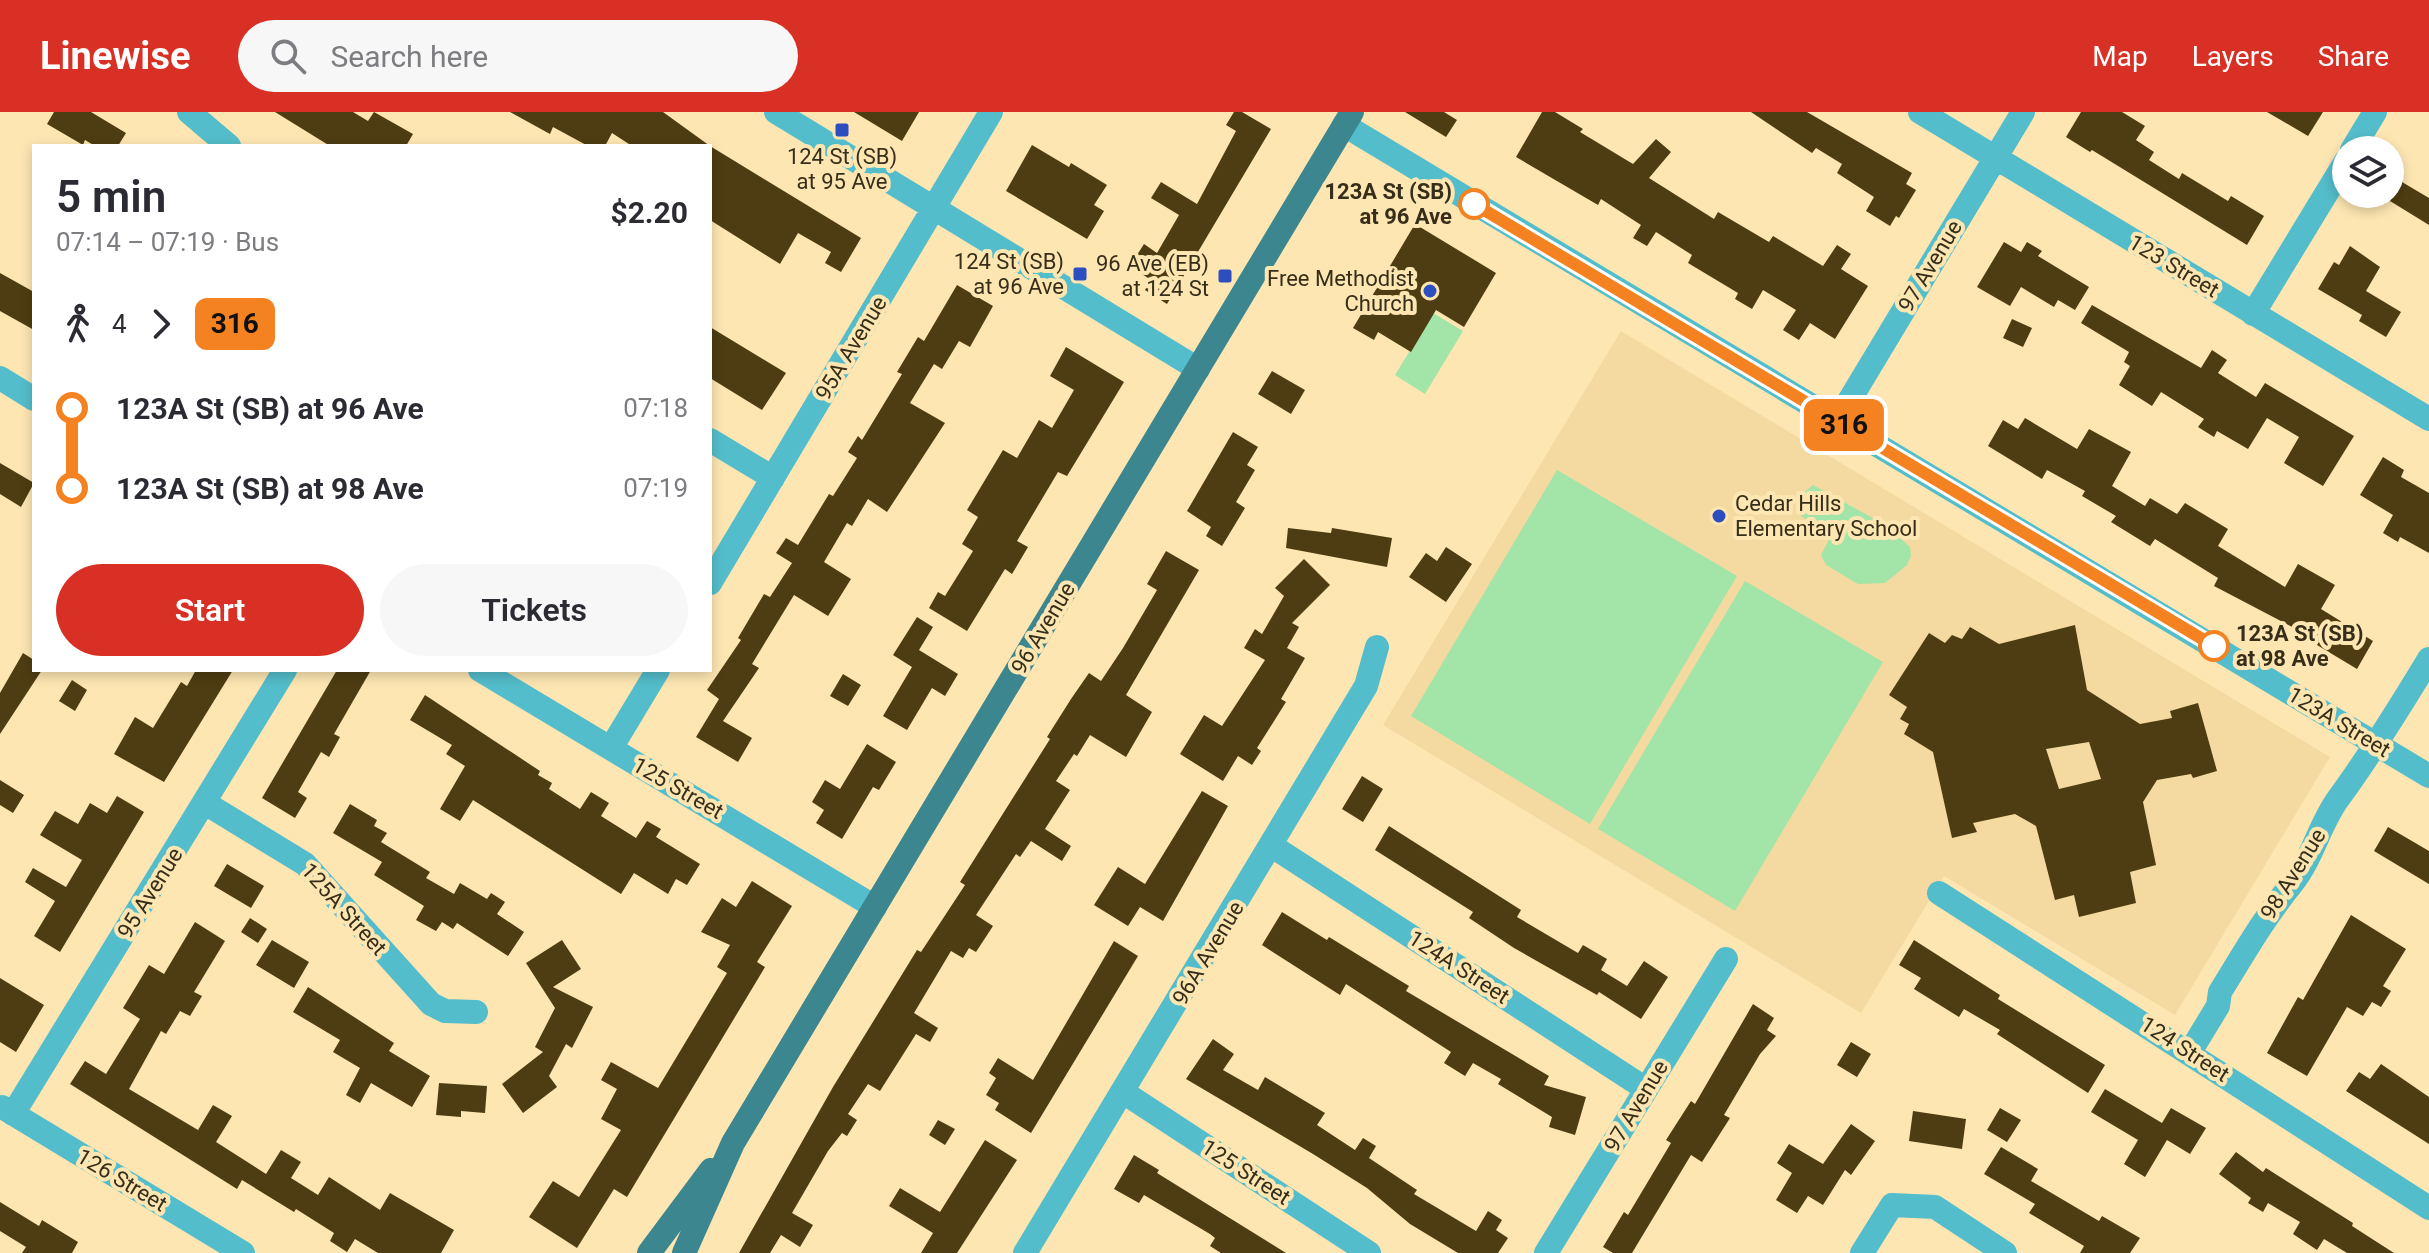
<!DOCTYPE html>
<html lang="en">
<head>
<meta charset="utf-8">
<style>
  :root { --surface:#fff; --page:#f7f7f7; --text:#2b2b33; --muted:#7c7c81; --accent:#d93025 }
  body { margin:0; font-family:Roboto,sans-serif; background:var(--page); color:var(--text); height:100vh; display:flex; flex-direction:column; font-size:30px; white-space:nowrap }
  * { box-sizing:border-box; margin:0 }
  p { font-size:26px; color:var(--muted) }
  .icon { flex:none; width:44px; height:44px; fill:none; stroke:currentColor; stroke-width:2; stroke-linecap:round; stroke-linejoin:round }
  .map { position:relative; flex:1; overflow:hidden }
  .drawer { position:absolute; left:32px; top:32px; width:680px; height:528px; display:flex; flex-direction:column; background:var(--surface); border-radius:0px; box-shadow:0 4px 12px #0003 }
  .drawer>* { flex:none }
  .badge { padding:0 16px; border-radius:12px; font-size:28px; line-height:52px }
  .controls { position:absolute; left:2332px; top:24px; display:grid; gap:16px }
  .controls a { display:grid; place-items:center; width:72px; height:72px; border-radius:50%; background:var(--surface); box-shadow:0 4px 12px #0003; font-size:40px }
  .map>.badge { position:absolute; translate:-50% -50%; box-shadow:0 0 0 4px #fff }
  .legs { display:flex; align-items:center; gap:12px; height:88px; padding:0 24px; font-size:26px }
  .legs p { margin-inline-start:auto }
  .overview { display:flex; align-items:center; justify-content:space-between; height:136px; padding:0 24px }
  h1 { font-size:44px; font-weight:600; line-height:60px }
  .primary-button { display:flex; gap:16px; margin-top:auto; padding:16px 24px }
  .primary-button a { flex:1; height:92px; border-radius:48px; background:var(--accent); color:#fff; font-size:32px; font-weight:600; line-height:92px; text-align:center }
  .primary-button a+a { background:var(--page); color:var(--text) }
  ul { padding:0 24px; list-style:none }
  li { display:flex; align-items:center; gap:28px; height:80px; font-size:30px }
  li i { display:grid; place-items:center; width:12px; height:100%; margin:0 10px; background:currentColor }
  li i::after { content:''; width:20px; height:20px; margin:-10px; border:6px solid; border-radius:50%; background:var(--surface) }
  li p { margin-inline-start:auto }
  li:first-child i { background:linear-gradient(#0000 50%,currentColor 0) }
  li:last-child i { background:linear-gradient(currentColor 50%,#0000 0) }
  header { display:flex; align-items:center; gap:48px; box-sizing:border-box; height:112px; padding:0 40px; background:var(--accent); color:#fff }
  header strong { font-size:38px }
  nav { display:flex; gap:44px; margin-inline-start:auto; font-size:28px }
  .search { width:560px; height:72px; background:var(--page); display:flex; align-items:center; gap:20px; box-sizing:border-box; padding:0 28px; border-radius:44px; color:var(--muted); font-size:30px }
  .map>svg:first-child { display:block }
</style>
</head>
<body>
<header>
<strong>Linewise</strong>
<div class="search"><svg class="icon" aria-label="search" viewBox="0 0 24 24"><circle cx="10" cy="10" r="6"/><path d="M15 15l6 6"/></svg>Search here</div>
<nav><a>Map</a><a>Layers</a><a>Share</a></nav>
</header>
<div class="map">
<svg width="2429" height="1141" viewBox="0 0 2429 1141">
  <rect width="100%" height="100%" fill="#fde6b2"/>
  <!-- built -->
  <path fill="#f4daa0" d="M1621,219L2330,645L2175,903L1944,764L1861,901L1383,613Z"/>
  <!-- green -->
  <path fill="#a3e4a8" d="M1433,201L1463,219L1425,282L1395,263Z
    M1557,358L1737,464L1590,712L1411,604Z
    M1813,373L1887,414L1910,435L1911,444L1907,453L1885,471L1858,472L1826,453L1821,443L1831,424L1801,404L1799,389L1802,382Z
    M1745,469L1883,550L1735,799L1598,717Z"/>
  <!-- building -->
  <path fill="#4e3d12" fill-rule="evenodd" d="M54,0H91L126,21L118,34H95L85,28L83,33L47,12Z
    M275,0H353L368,9L374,0L413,22L406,34H330Z
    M510,0H663L710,34H632L612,21L605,34H588L553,15L550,22Z
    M854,0H919L902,29Z
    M1234,0H1242L1271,17L1167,192L1145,178L1151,168L1130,154L1144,132L1157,141L1179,103L1151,86L1161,70L1197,92L1236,19L1226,13Z
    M1405,0H1444L1457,8L1446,25Z
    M1542,0H1555L1583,17L1580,20L1633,52L1656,27L1671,40L1649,66L1714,107L1718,100L1769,130L1773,124L1823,154L1837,133L1851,142L1841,157L1868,174L1835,227L1810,211L1799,228L1783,218L1796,198L1763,178L1752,197L1735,187L1738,181L1688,151L1692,143L1656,120L1647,134L1633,126L1641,113L1601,87L1598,93L1516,45Z
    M1751,0H1807L1912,61L1906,72L1916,78L1899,106L1896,104L1890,114L1866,99L1874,85L1837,61L1842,52L1816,36L1812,41Z
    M2081,0H2122L2145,14L2136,28L2154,40L2149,48L2179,67L2182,61L2228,89L2231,84L2264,104L2247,133L2092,38L2090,40L2066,25Z
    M2267,0H2323L2308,24Z
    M1032,33L1069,55L1071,51L1107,73L1094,93L1104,99L1087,127L1006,79Z
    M710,34L861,126L841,160L825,151L831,140L798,121L780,152L710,108Z
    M2402,70L2429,86V113L2390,89Z
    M1415,112L1496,161L1464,215L1436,198L1411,240L1378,220L1374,228L1353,216Z
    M2004,130L2021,140L2027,130L2042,139L2038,144L2089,175L2075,198L2058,188L2054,195L2021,175L2010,194L1977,175Z
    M2350,134L2380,155L2366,179L2401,200L2386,225L2359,209L2362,203L2318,177L2334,150L2339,153Z
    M0,161L34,180V218L0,199Z
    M957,173L993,194L970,235L959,229L942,257L934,252L910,291L945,311L887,400L868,387L852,414L847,411L824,450L851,467L828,504L794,483L752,552L759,556L723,609L752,626L738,650L696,625L719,587L707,578L741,528L738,526L764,482L770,485L792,451L776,441L786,426L798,433L829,382L833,384L857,346L848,340L858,324L862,328L902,262L897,260L918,225L924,229Z
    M2092,193L2201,256L2212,238L2227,248L2218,261L2256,285L2265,271L2354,324L2323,374L2284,351L2299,325L2267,306L2248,337L2217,319L2214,325L2198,315L2204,307L2161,280L2152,294L2119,273L2130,254L2124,250L2129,240L2081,211Z
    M2012,207L2032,216L2023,235L2003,226Z
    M710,215L786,261L762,298L710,266Z
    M1066,235L1124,270L1067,364L1058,360L1017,429L1028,435L1012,462L1005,457L967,519L929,496L938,480L945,484L973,439L962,432L978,405L967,398L1003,338L1017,346L1039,308L1052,316L1074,278L1050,264Z
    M1272,259L1305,278L1291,302L1258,282Z
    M2025,306L2077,337L2089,317L2131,340L2112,374L2145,394L2150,386L2177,402L2185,391L2228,417L2218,434L2285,475L2298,452L2335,473L2321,497L2373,529L2357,557L2317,533L2319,529L2214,474L2218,466L2155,427L2150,434L2111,410L2116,404L2082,384L2085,379L2047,358L2042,367L1988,334L2003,308L2018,317Z
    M1233,320L1258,335L1247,353L1255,358L1236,390L1245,396L1222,434L1206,424L1211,415L1187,399Z
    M2383,345L2404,358L2401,365L2429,381V441L2400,425L2398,430L2383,421L2393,403L2360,383Z
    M0,351L34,371L21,395L0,382Z
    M1288,416L1331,421L1332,416L1392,426L1387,455L1286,436Z
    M1446,435L1472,452L1446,490L1409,465L1426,441L1437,449Z
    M1166,439L1199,458L1126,583L1152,600L1126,645L1090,623L1077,644L1074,642L1056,669L1070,678L1045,717L1071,734L1062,749L1031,729L1020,745L1016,742L976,803L993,814L976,840L969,836L963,846L951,839L914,901L938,916L930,930L916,922L880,979L868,972L848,1002L857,1008L847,1024L842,1021L828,1039L792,1101L813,1113L800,1135L781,1123L770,1141H739L833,975L917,838L921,840L965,773L960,770L1050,627L1047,625L1071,587L1089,561L1101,569L1123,536L1157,478L1147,472Z
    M1304,447L1330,473L1292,511L1299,515L1287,536L1305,546L1281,587L1286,590L1257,636L1261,639L1252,653L1238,644L1223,669L1180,642L1204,603L1222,614L1265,548L1244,536L1255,517L1262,522L1284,484L1275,476Z
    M917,505L933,515L919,538L958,562L945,584L932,576L907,618L883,604L912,555L893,543Z
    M2075,513L2087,578L2140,612L2172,606L2170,599L2198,591L2217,659L2193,666L2191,662L2157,668L2143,690L2156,753L2130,760L2136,791L2079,805L2074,783L2055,788L2036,714L2015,702L1973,711L1977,720L1952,726L1933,640L1904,622L1909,612L1900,607L1907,595L1889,583L1929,521L1945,531L1952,523L1962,527L1970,515L1999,532ZM2089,630L2101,667L2059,677L2046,637Z
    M23,541L34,548V558H42L0,622V581Z
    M196,558H233L164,670L114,642L135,605L153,616L181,570L187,574Z
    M337,558H371L334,622L340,625L329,645L321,640L298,680L307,686L295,706L262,686Z
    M843,562L861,573L848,594L830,584Z
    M72,568L87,578L75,599L59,589Z
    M425,583L540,659L538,663L552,671L549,677L580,697L591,680L609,691L601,704L636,726L647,709L661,717L656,725L700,752L687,773L676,767L668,782L634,761L621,782L473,688L460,709L440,697L465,654L446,642L452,633L410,608Z
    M867,632L896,650L879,678L873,675L842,727L816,711L824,698L812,690L825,668L840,677Z
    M1362,664L1383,677L1363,710L1342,697Z
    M0,668L24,683L13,701L0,693Z
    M1202,679L1228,694L1163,809L1140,795L1128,814L1094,793L1118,755L1145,772Z
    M117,684L144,700L60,840L34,824L55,789L25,770L33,756L66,775L82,748L40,723L55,699L78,712L90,691L107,701Z
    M350,692L377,708L374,714L387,721L381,730L430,760L426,766L454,782L460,771L487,787L491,781L505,790L497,802L524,820L508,844L457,811L453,817L442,810L436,819L416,808L424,794L374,763L382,750L333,721Z
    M1389,714L1521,798L1517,805L1578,841L1583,833L1607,847L1601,858L1627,874L1644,849L1668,865L1641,907L1599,880L1597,883L1514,836L1469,806L1473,800L1375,738Z
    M2388,715L2429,739V772L2374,739Z
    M227,752L264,774L251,796L214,774Z
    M752,769L792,794L757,850L765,855L627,1085L614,1077L577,1136L529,1105L553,1069L579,1085L621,1018L601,1007L617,977L601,968L611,950L658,976L727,861L717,855L730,833L701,820L722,786L736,795Z
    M1282,800L1327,828L1329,825L1409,874L1406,879L1549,964L1544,973L1586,985L1575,1023L1549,1015L1552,1005L1498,972L1501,967L1473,951L1465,964L1444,951L1451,940L1346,872L1340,883L1262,833Z
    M2351,803L2406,837L2383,874L2391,879L2381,895L2372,890L2363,904L2347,895L2307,964L2267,941L2298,885L2303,888Z
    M250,806L267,817L258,831L241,820Z
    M195,810L225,829L194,880L202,884L190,904L180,899L166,922L161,919L129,977L198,1018L213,993L232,1004L216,1030L266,1062L281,1038L301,1050L291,1066L318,1083L329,1065L380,1098L390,1081L454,1118L441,1141H378L355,1127L347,1140L330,1129L334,1121L296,1097L294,1100L242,1068L237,1077L70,972L85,949L106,962L140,907L123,896L149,853L164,862Z
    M272,828L309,850L294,876L256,853Z
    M562,828L581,857L553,875L593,895L572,936L566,932L549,964L557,975L523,1001L502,972L543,940L535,935L555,896L526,851Z
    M1914,828L2000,883L1998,887L2105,953L2088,981L1997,922L2000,918L1964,897L1959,905L1914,877L1921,866L1899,853Z
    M1114,829L1138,844L1031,1021L995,998L999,991L986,983L996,966L989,961L998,946L1033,968Z
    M0,866L44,893L16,940L0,930Z
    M308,875L394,931L389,939L430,964L412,995L371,971L360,991L346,983L360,956L333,940L340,928L293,900Z
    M1753,892L1774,906L1767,918L1776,924L1760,942L1724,1003L1730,1006L1702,1050L1691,1043L1632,1141H1613L1603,1135L1624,1100L1628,1103L1671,1031L1666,1028L1691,989L1695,992Z
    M1213,927L1234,942L1223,958L1258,978L1265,965L1325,1001L1317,1013L1355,1038L1363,1026L1376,1034L1369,1046L1417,1078L1414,1082L1476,1119L1488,1099L1502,1108L1496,1118L1508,1126L1498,1141H1458L1410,1112L1367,1076L1313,1042L1186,967Z
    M1851,930L1871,942L1857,965L1837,953Z
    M2381,952L2429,985V1032L2346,979L2359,960L2370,967Z
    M439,971L487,974L485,1001L461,999V1005L436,1003Z
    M2105,977L2162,1011L2171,996L2206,1016L2190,1042L2167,1028L2145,1065L2124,1052L2138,1028L2091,1000Z
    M2000,996L2021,1008L2007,1030L1987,1018Z
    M1913,999L1966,1007L1962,1037L1909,1029Z
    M938,1008L955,1017L945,1033L929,1023Z
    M1851,1012L1875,1029L1851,1063L1845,1058L1823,1093L1808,1084L1797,1101L1776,1088L1792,1061L1777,1051L1789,1032L1823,1052Z
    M985,1028L1017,1048L957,1141H921L933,1121L889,1094L900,1076L940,1100Z
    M2001,1035L2038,1057L2031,1069L2099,1109L2102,1104L2140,1126L2130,1141H2080L2084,1134L2029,1101L2035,1092L1984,1062Z
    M2236,1040L2263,1060L2266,1056L2353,1111L2352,1114L2394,1141H2347L2324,1127L2317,1138L2293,1122L2300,1110L2268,1091L2263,1100L2248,1091L2251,1086L2219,1062Z
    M1134,1043L1159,1058L1157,1061L1286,1141H1221L1210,1134L1215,1126L1210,1122L1144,1083L1139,1091L1114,1077Z
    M0,1090L39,1114L42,1108L78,1130L72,1141H22L26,1135L0,1119Z"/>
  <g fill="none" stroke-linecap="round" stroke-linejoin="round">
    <!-- minor -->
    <path stroke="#54bdcb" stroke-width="24" d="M189,0L229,34
      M776,0L1198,257
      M1920,0L2429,307
      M1344,13L2429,664
      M2352,38L2375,0
      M2253,202L2346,49
      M0,266L34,287
      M1837,309L2023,0
      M710,328L773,366
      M710,471L991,0
      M480,558L875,795
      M611,636L658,558
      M205,691L305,752L431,892L445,899L476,900
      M1272,734L1646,977
      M1939,781L2429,1096
      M2190,940L2218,894L2220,880C2243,843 2264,806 2291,773C2313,746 2319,713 2338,687C2371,642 2400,595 2429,547
      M1123,980L1369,1141
      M2,995L243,1141
      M13,1002L285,558
      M1025,1141L1366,574L1377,535
      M1546,1141L1726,847
      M1862,1141L1892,1093L1935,1095L2005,1141"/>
    <!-- major -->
    <path stroke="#3c868f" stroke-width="24" d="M649,1141L711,1058
      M684,1141L733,1031L1352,0"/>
  </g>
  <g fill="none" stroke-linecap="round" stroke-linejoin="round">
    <!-- line-1 casing -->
    <g stroke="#fff" stroke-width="18">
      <path id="line-1" d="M1474,92L2214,534"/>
    </g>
    <!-- line-1 -->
    <use href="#line-1" stroke="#f58220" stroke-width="12"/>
  </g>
  <!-- markers -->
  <g fill="#2d4ebe" stroke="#fde6b2" stroke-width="3">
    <rect x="834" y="10" width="16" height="16" rx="4"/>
    <rect x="1072" y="154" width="16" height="16" rx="4"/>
    <rect x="1217" y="156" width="16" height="16" rx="4"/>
    <circle cx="1430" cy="179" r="8"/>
    <circle cx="1719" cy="404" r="8"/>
  </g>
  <g fill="#fff" stroke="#f58220" stroke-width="4">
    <circle cx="1474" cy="92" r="14"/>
    <circle cx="2214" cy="534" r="14"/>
  </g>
  <g text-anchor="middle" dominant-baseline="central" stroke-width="8" stroke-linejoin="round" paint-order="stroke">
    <!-- poi labels -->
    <g font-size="22" fill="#372e1a" stroke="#fde6b2" text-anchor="end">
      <text x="842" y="44" text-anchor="middle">124 St (SB)<tspan x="842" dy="25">at 95 Ave</tspan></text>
      <text x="1064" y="149">124 St (SB)<tspan x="1064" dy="25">at 96 Ave</tspan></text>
      <text x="1209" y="151">96 Ave (EB)<tspan x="1209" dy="25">at 124 St</tspan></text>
      <text x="1414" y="166">Free Methodist<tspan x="1414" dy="25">Church</tspan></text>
      <text x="1735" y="391" text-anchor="start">Cedar Hills<tspan x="1735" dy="25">Elementary School</tspan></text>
    </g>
    <!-- stop labels -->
    <g font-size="22" font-weight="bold" fill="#372e1a" stroke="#fde6b2" text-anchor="end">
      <text x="1452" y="79">123A St (SB)<tspan x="1452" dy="25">at 96 Ave</tspan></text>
      <text x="2236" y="521" text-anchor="start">123A St (SB)<tspan x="2236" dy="25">at 98 Ave</tspan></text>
    </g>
    <!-- street labels -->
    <g font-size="22" fill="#372e1a" stroke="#fde6b2">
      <text transform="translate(1930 154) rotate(-59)">97 Avenue</text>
      <text transform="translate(2174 154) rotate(31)">123 Street</text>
      <text transform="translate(851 236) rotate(-59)">95A Avenue</text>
      <text transform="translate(1043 516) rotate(-59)">96 Avenue</text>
      <text transform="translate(2339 610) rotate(31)">123A Street</text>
      <text transform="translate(678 676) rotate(30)">125 Street</text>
      <text transform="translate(2293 762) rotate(-58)">98 Avenue</text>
      <text transform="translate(150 781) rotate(-58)">95 Avenue</text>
      <text transform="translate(344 797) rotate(48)">125A Street</text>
      <text transform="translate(1208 841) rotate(-59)">96A Avenue</text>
      <text transform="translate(1459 855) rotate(33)">124A Street</text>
      <text transform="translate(2185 937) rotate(33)">124 Street</text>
      <text transform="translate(1636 994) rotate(-59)">97 Avenue</text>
      <text transform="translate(1246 1060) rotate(33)">125 Street</text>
      <text transform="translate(122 1068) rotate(31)">126 Street</text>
    </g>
  </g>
</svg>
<div class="controls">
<a><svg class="icon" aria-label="layers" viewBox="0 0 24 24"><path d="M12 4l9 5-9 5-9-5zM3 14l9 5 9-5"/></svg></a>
</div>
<b class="badge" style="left:1844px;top:313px;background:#f58220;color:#111">316</b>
<section class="drawer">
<div class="overview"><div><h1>5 min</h1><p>07:14 – 07:19 · Bus</p></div><b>$2.20</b></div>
<div class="legs"><svg class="icon" aria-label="walk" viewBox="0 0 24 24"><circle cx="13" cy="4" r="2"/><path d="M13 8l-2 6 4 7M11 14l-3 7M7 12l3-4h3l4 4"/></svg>4<svg class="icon" aria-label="forward" viewBox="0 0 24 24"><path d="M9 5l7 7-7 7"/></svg><b class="badge" style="background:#f58220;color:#111">316</b></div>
<ul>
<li><i style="color:#f58220"></i><b>123A St (SB) at 96 Ave</b><p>07:18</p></li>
<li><i style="color:#f58220"></i><b>123A St (SB) at 98 Ave</b><p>07:19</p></li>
</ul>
<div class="primary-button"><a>Start</a><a>Tickets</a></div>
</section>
</div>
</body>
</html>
